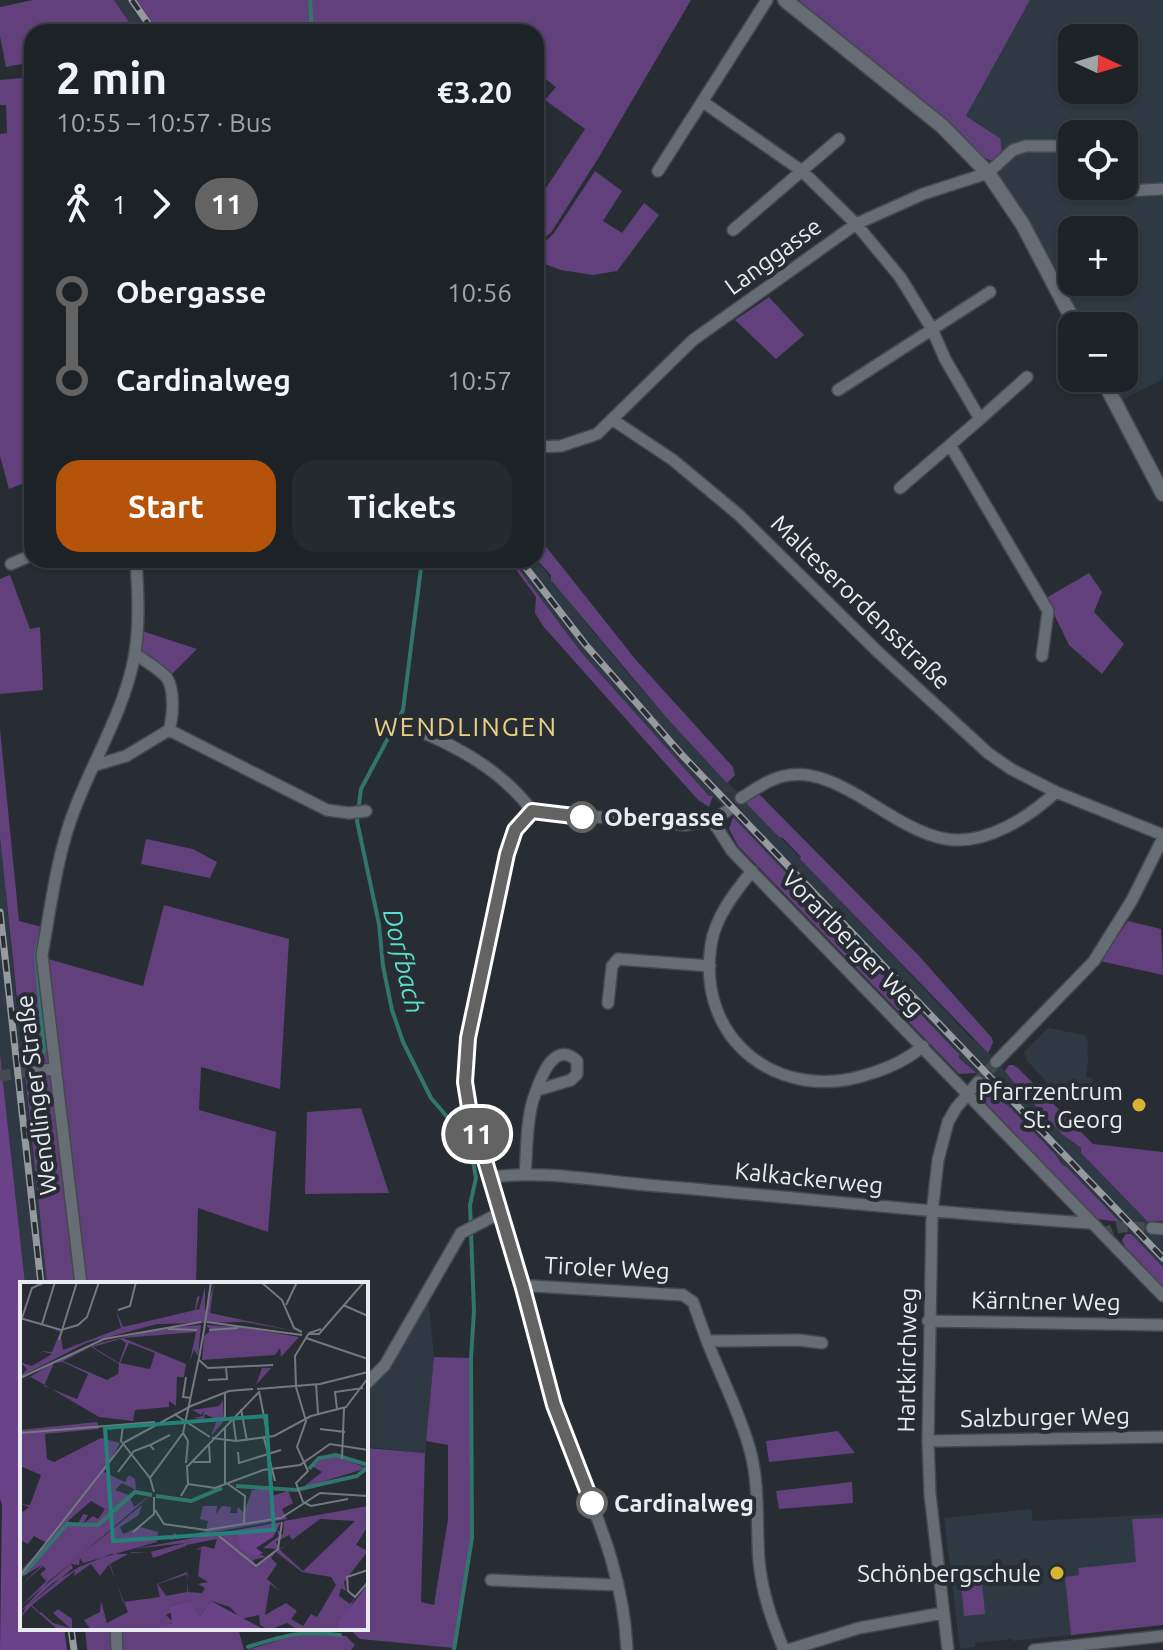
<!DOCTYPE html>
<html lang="en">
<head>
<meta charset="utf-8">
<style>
  :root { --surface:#1d2226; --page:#252a2e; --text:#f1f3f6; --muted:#a0a4a7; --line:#3b3f43; --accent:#b45309 }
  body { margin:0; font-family:Ubuntu,sans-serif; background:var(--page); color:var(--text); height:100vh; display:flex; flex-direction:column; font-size:30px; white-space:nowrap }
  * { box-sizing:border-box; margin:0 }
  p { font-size:26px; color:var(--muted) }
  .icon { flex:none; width:44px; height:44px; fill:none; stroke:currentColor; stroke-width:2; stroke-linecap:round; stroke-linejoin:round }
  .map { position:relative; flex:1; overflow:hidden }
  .sheet { position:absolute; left:24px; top:24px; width:520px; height:544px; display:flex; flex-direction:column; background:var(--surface); border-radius:24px; box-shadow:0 2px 6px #0004,0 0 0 2px var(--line) }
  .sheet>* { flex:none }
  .badge { padding:0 16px; border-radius:26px; font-size:28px; line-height:52px }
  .needle { width:52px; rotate:94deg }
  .fabs { position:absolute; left:1058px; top:24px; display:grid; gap:16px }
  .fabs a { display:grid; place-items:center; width:80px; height:80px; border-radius:16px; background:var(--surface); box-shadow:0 2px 6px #0004,0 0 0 2px var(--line); font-size:40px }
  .map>.badge { position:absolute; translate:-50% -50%; box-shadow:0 0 0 4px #fff }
  .legs { display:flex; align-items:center; gap:12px; height:88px; padding:0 32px; font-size:26px }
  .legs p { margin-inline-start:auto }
  .summary { display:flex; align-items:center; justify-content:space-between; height:136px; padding:0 32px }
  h1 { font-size:44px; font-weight:700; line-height:60px }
  .action { display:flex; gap:16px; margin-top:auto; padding:16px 32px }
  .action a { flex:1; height:92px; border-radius:24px; background:var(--accent); color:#fff; font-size:32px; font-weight:700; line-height:92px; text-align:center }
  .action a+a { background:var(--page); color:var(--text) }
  ul { padding:0 32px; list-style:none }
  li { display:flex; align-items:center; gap:28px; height:88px; font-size:30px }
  li i { display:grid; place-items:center; width:12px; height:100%; margin:0 10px; background:currentColor }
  li i::after { content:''; width:20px; height:20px; margin:-10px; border:6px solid; border-radius:50%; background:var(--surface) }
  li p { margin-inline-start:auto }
  li:first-child i { background:linear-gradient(#0000 50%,currentColor 0) }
  li:last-child i { background:linear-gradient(currentColor 50%,#0000 0) }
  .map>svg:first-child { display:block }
</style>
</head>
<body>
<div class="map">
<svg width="1163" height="1650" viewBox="0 0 1163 1650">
  <rect width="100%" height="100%" fill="#272d33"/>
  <!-- built -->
  <path fill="#2e3943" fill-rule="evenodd" d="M114,0H136L159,32H136Z
    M1030,0H1163V379L1120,401L1108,378H1124V326H1081L1042,247L985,159L988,160L995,134L966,116ZM1072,38H1124V90H1072ZM1072,134H1124V186H1072ZM1072,230H1124V282H1072Z
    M536,559L596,636L601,638L608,650L665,716L972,1039L980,1044L1063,1135L1081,1149V1153L1163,1238V1267L1066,1166H1062L1056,1155L959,1058V1053L713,796H709L640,720L581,652L512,560Z
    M0,837L18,1018L47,1284H25L3,1081L0,1054Z
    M1048,1028L1085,1035L1088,1042L1087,1053L1089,1054L1086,1077L1093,1078L1091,1098L1107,1102L1058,1094L1027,1061L1024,1052Z
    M428,1295L434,1357L425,1453L366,1447V1389L386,1369Z
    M1031,1509L1033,1521L1163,1514V1625L1013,1641L1012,1639L975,1643V1647L960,1649L944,1518Z"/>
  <!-- green -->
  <path fill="#61407c" d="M33,0H114L136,32H32V62L6,67L0,36V7Z
    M136,0H691L599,157L552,231L536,247V203L585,129L545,100L556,87L536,72V32H159Z
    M793,0H1030L966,116L1000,138C1002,148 1003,156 992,160C979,159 970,142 959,134C904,89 847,46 793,0Z
    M32,77V480L9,489L0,456V134L7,133L6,105H0V80Z
    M595,171L622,191L603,221L622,233L644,203L659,215L617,271L593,275L561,270L536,261V251L554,233Z
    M769,297L804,335L776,359L735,320Z
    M536,534L636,660L733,767L735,775L727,783L665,716L551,580V575L536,559Z
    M509,560H512L581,652L709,796H713L709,807L698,800L543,626L535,613L536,597Z
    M1089,573L1102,592L1094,612L1124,644L1102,674L1069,645L1046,598Z
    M10,575L30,629L40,627L43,690L0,694V579Z
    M136,629L197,649L167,679L135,654Z
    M0,729L19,921L42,927L38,956L143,986L164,905L289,939L280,1089L201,1067L199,1110L276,1132L268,1232L198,1208L196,1284H47L0,837Z
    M755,795H760L920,957L992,1038L993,1043L988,1053L800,859L801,857L783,838L779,837L746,803Z
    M733,817L959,1054V1058L976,1073L959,1074L738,846L729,829Z
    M146,839L193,849L217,862L210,878L141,864Z
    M1128,921L1161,929L1163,975L1100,961Z
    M1009,1065H1013L1018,1068L1093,1144L1163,1152V1221L1148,1222L1081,1153V1148L1063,1135L1011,1079L1005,1071Z
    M986,1083L1056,1155L1062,1165L1066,1166L1120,1222L1096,1219L985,1102L981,1091Z
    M361,1108L389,1193L305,1194L307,1112Z
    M1126,1234H1131L1163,1267V1287L1125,1247L1122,1240Z
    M434,1357L471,1358L472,1538L454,1648L360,1639L348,1628H366V1448L425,1453L421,1602L434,1605L448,1519V1445L426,1441Z
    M838,1431L855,1453L769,1462L766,1441Z
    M852,1482L853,1503L779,1509L776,1491Z
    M1163,1518V1625L1071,1635L1065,1577L1079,1575L1078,1568L1136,1562L1132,1519Z
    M982,1580L985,1614L964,1616L961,1582Z
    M85,1628H238L244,1650H87Z
    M304,1634L346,1636L355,1645L351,1650H248L290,1636Z"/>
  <!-- forest -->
  <path fill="#694288" d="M0,1054L25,1284H22V1628H64L67,1650H0L2,1505L0,1499Z"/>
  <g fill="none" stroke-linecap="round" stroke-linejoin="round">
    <!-- stream -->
    <path stroke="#31756d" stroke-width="4" d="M310,0L312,32
      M422,560L403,710L361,789L357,821L379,924L383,966L392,1010L403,1042L431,1098L461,1133L472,1156L476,1178L470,1205L474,1311L471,1358L472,1538L454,1650
      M40,936L36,954L44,1050L41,1061
      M248,1647C285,1635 302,1630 340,1635"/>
    <!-- minor-tunnel -->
    <path stroke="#444a4f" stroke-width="11" stroke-dasharray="11 5.5" stroke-linecap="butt" d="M0,1076L32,1071
      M978,1082L996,1062
      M1103,1236C1115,1222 1135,1228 1152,1228"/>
    <!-- minor casing -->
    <g stroke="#44494e" stroke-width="14">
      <path id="minor" d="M703,102L802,171L856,224L900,277L932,329L945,359L980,419L950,445
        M658,171L767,0
        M1101,186L1102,190L1107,192L1163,189
        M733,230L839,139
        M838,390L990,292
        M980,419L1027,377
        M613,420L673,460L739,515L878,652L988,753L1011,769L1056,792L1163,835
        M536,447L561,446L597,434L693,340L856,224L923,194L988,173L1013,150L1026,146H1072
        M900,488L950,445L1048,611L1042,656
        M11,564L32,555
        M409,727C456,745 502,770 532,811
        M169,730L327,810L349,813L366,811
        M96,765L126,756L169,730C173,717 175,691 167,678C160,669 145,661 135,654
        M741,798C757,788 772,777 790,775C815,772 838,784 859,796C886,812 916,834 946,839C985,846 1029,817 1056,792
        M532,811L515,830L507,854L468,1038L465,1082L469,1107C488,1167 506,1228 523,1288C535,1327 542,1368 555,1406C583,1490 623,1558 627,1650
        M532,811L686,825L712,820L727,811
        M712,820L732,851L1163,1296
        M752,871C735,892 715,917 711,945C696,1041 780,1104 869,1074C889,1068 907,1060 923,1046
        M608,1003L612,966L618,959L710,966
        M996,1062L1094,961L1132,900L1163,838
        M32,1071L54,1069
        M525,1175C527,1152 526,1123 533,1100C539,1082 553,1038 577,1061V1074L571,1080L538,1090
        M490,1178C531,1169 603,1181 647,1185C795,1197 942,1214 1090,1223
        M1152,1228L1163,1229
        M81,1284L42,955C51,906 57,852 76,806C95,757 124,710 134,658C140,627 138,591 136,560
        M523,1288L532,1286L683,1295L693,1302L707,1341
        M928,1321L1163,1325
        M366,1384L385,1365L461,1233L500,1213
        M928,1441L1163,1437
        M491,1580L618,1585
        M116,1628L117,1650
        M784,1650C772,1621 762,1593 759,1561C756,1525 760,1486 750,1450C740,1413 721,1377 707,1341L799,1340L822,1343
        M788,1650L859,1628L943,1613
        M948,1650L930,1494L928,1441L932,1213L938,1160L948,1122L956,1108L978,1082
        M1034,1650L1163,1636"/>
    </g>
    <!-- tertiary casing -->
    <g stroke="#44494e" stroke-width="17">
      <path id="tertiary" d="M785,0L942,126L988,173L1023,225L1076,326
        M1102,378L1163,494"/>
    </g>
    <!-- minor -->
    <use href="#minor" stroke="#666d74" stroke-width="11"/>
    <!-- tertiary -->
    <use href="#tertiary" stroke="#666d74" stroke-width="14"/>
    <!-- rail casing -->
    <g stroke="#959a9f" stroke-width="7">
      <path id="rail" d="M132,0L154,32
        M520,560L585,644L682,755L1163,1258
        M0,912L41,1284
        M71,1628L74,1650"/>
    </g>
    <!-- rail -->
    <use href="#rail" stroke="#272d33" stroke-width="4" stroke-dasharray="12" stroke-linecap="butt"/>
  </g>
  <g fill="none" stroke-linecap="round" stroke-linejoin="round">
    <!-- line-1 casing -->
    <g stroke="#fff" stroke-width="18">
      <path id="line-1" d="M582,817L532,811L515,830L507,854L468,1038L465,1082L469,1107L523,1288L554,1405L592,1503"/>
    </g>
    <!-- line-1 -->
    <use href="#line-1" stroke="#646363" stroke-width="12"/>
  </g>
  <!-- markers -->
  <g fill="#fff" stroke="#646363" stroke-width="4">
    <circle cx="582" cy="817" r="14"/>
    <circle cx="592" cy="1503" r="14"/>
  </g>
  <g fill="#d8b434" stroke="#272d33" stroke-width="3">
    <circle cx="1139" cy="1105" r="8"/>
    <circle cx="1057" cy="1573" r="8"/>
  </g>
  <g text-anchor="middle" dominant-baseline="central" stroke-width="8" stroke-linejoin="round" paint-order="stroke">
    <!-- street labels -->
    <g font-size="24" fill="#e8ecf0" stroke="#272d33">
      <text transform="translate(773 256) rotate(-36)">Langgasse</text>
      <text transform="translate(861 602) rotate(44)">Malteserordensstraße</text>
      <text transform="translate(853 943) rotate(46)">Vorarlberger Weg</text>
      <text transform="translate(36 1095) rotate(-97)">Wendlinger Straße</text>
      <text transform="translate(809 1178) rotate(6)">Kalkackerweg</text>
      <text transform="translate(607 1268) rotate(3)">Tiroler Weg</text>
      <text transform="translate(1046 1301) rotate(1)">Kärntner Weg</text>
      <text transform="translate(907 1360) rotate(-89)">Hartkirchweg</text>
      <text transform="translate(1045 1417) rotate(-1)">Salzburger Weg</text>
    </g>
    <!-- stop labels -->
    <g font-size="24" font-weight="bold" fill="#e8ecf0" stroke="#272d33" text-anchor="start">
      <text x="604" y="817">Obergasse</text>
      <text x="614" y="1503">Cardinalweg</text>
    </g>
    <!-- poi labels -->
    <g font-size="24" fill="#e8ecf0" stroke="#272d33" text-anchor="end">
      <text x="1123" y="1091">Pfarrzentrum<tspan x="1123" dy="28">St. Georg</tspan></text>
      <text x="1041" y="1573">Schönbergschule</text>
    </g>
    <!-- neighbourhood labels -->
    <g font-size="26" letter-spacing="2" fill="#e9d084" stroke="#272d33">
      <text x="466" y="726">WENDLINGEN</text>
    </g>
    <!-- water labels -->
    <g font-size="26" font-style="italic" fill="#59ddce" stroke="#272d33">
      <text transform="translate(404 961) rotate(77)">Dorfbach</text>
    </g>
  </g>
  <!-- overview -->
  <g transform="translate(20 1282)">
    <rect width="348" height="348" fill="#272d33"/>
    <path d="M194,2L190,31L275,49L224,40L137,42L66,61L0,95L7,87L0,80L12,84L32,72L21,69L32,70L40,50L33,48L40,49L43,68L101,46L96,28L103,45L175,28L177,15L180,14L176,27L179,28L185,5V30ZM181,43L178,74L174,68L170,79L176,50L103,56L166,82L164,95H157L156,124L149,119V125L115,128L113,139L79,135L11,95L0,101L36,79L80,61L142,46ZM100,57L106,61L99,81L73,65ZM109,61L135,71L130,87L100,81ZM71,65L99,82L98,92L87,98L43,79ZM43,80L68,92L57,117L24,104L34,81ZM186,43L221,45L279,55L236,103L242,86H251L261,75L260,66L255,73L182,78L184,54L191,48ZM203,118L204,139L191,154L197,138L185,132L184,137L173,136L183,134L184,128L181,133L172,128L199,124ZM77,140L79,147L25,152L27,177L34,180L81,156L100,161L84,190L105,200L109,193L115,197L116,208L102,201L95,208L109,213L114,225L131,213L0,325L26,299L20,292L26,287L23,284L0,304L22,283L0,296V289L27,261L14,254L8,262L0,258V232L9,225L1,222L10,223L21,193L0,184V148ZM71,219L85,227L78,237L73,234L63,242L68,233L63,232L57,244L48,239ZM315,174L347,186L282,206L302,190L292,184L297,178ZM222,204H251L252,214L268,209L273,221L262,227L267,237L150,258L154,251L161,255L186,249L188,239L180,237L183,224H197L196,232L202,224L211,225L210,231H217L218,225L224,231L232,208L247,206ZM122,223L119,233L100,245L103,252L120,245L138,250L137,260L63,281L60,276L59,283L51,282L53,286L0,330L29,299ZM348,224V244L336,263L348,269L324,300L326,309L321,306L319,314L330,322L335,316L318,348H278L267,341L249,348L240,343L239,333L221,337L210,325L191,319L180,334L170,319L150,324L152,330L146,333L153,340L141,346L71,348L64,338L80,330L81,319L87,341L108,330L89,282L80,294L71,282L54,294L55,289L12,323L20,331L21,330L33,341L50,346L33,331L38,327L52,337V348H38L11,324L0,336L6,325L33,301L59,285L91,272L130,270L165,261L113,267L195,252L219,253L221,264L246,275L233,278L236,283L257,267L243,266L259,254L256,247L263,253L264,239ZM300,237L335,239L283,289L260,268L269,260L260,267L256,260L269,253L272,258ZM197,257L194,267L184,264L175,268L181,267L178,294L188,300L178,302L185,306L182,311L168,310L166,263ZM166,264L167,290L137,302L140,315L103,320L90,282L112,270H131L133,276ZM256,270L282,290L311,295L316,303L297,335L291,332L283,344L271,337L277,329L266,321L245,333L250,302L260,309L247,297L257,282L251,276ZM168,292L167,310L146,314L138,302Z" fill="#61407c" fill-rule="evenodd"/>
    <path d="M261,240L253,255L236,266L243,271L236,274L220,267L218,253L195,252ZM348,302V348H311L319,346L318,341ZM170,319L180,334L191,319L245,348H131L152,341L150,324Z" fill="#694288"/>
    <path fill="none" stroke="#31756d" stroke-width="4" d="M289,187L299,176L316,173L348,183M216,204L276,208L337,194L347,186M136,214L171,219L202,206M4,292L47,242L78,243L115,210L132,213"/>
    <path fill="none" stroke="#74797f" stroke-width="2" d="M241,0L262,18L274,46L282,50M266,23L277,0M323,23L348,34M98,28L110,24L116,0M0,36L41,48L58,43L67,35L79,0M2,36L12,6L25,0M187,40L282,53M22,42L35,0M148,47L177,48M184,48L191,0M189,48L218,46M289,52H299L344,0M286,56L348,77M39,58L57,0M179,76L184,48M179,78L188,86L253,83M166,95L163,115L171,116M0,96L84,57L181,40M188,98L207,97L206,86M296,102L298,131M237,107L300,102L348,90M239,109L248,155M205,111V138M221,127L227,159M317,127L315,110L343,106M154,132L190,155M213,135L216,159M103,142L101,159L130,196M300,147L325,150M0,151L135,140M163,151L168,159L166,181M192,156L216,159L254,154L291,134L326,125L348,96M244,156L255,199M134,168L130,163L150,153M218,170L219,181L261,168M322,177L324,126M173,180H190L189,162M168,184L239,110M98,190L114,169L130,163M168,202L195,206L243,188L280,183L310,162L348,168M208,202L225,214L224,241M205,203V145M134,210L130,196L163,151L179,76M161,214L168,202L167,183M283,220L276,201L288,189L277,165L286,139L276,105L275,74L289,51L301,47M283,220L291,224L328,217M135,228L144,242L186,248L261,236M261,236L300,211L348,214M113,250L134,232V215M199,254L236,284L258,267L262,240M348,288L327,295L328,309L335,315L348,300M0,294L105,160L171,124L209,109L233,107"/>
    <path fill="#25827b" fill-opacity="0.15" stroke="#25827b" stroke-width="4" d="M246,134L254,248L93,259L85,146Z"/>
    <rect width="348" height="348" fill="none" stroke="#e8ecf0" stroke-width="4"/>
  </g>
</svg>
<div class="fabs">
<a><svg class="needle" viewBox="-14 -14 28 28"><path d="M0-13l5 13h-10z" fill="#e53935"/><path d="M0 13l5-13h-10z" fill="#a0a4a7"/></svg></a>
<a><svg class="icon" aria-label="locate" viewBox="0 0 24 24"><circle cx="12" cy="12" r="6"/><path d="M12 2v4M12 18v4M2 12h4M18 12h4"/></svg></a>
<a>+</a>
<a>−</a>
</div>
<b class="badge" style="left:477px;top:1134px;background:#646363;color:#fff">11</b>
<section class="sheet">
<div class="summary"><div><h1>2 min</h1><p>10:55 – 10:57 · Bus</p></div><b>€3.20</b></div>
<div class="legs"><svg class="icon" aria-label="walk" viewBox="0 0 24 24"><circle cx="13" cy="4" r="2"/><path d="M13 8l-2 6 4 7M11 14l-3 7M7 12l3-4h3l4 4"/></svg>1<svg class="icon" aria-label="forward" viewBox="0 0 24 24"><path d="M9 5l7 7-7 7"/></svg><b class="badge" style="background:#646363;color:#fff">11</b></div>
<ul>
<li><i style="color:#646363"></i><b>Obergasse</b><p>10:56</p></li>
<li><i style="color:#646363"></i><b>Cardinalweg</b><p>10:57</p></li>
</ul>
<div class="action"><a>Start</a><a>Tickets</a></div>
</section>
</div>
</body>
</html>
